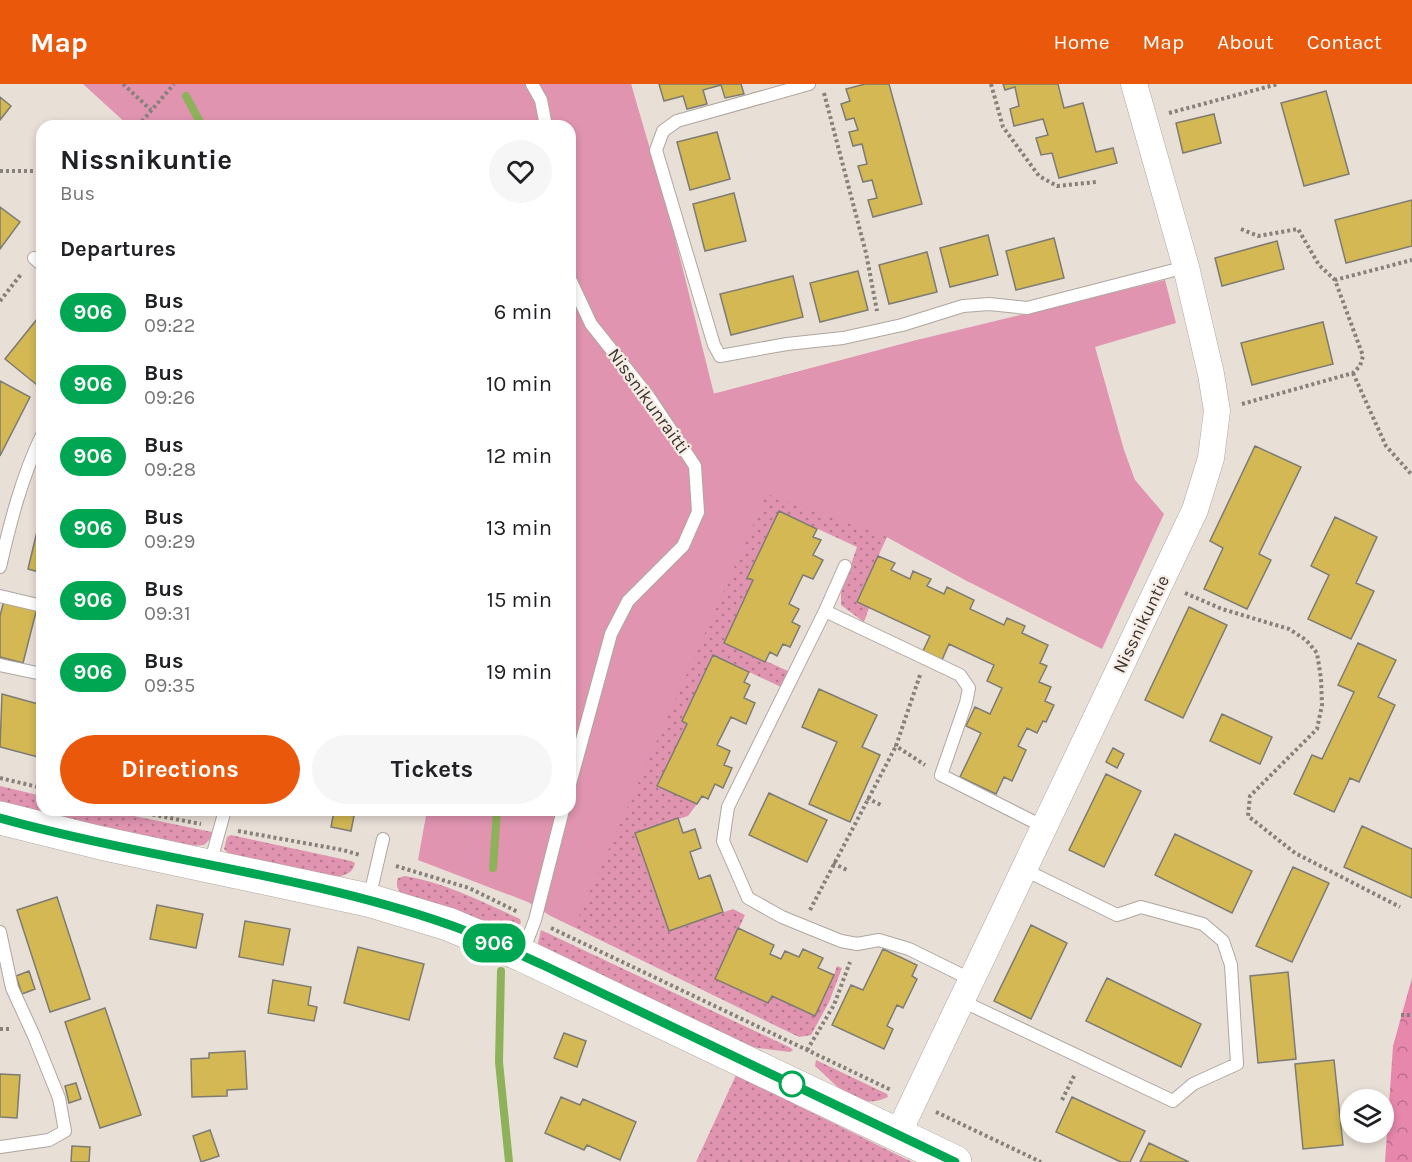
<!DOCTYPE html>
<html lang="en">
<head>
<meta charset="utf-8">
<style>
  :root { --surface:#fff; --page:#f6f6f6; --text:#202124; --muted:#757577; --accent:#ea580c }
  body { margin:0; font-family:Karla,sans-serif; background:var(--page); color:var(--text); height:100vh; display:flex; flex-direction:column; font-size:22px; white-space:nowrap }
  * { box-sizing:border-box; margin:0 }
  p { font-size:20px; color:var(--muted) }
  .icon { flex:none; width:33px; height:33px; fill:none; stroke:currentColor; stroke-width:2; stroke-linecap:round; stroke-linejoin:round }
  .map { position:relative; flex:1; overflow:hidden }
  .sheet { position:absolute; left:36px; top:36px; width:540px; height:696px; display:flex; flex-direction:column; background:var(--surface); border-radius:18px; box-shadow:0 3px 9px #0003 }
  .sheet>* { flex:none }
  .badge { padding:0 12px; border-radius:20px; font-size:21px; line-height:39px }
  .tools { position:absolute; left:1340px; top:1005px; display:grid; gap:12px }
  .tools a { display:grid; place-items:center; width:54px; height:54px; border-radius:50%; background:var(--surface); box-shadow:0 3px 9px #0003; font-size:30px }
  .map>.badge { position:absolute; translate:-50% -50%; box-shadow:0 0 0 3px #fff }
  h2 { padding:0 24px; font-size:22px; line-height:54px }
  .round { display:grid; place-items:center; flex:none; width:63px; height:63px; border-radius:32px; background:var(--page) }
  .overview { display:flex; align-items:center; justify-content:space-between; height:102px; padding:0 24px }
  h1 { font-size:28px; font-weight:700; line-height:45px }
  .button { display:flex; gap:12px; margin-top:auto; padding:12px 24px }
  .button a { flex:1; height:69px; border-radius:36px; background:var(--accent); color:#fff; font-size:24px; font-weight:700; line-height:69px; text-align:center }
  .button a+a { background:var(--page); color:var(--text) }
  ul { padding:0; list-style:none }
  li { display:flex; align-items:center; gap:18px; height:72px; padding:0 24px }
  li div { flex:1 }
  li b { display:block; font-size:22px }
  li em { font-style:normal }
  li .badge { min-width:66px; font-weight:700; text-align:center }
  header { display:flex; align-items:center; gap:36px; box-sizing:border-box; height:84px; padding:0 30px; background:var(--accent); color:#fff }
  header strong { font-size:28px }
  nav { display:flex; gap:33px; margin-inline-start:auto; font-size:21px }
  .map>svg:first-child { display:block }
</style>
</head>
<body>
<header>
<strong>Map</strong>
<nav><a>Home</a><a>Map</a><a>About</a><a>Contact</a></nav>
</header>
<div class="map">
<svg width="1412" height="1078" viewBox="0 0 1412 1078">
  <defs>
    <pattern id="grass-dots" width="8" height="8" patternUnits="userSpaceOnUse" patternTransform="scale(1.5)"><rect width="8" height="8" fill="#e094b0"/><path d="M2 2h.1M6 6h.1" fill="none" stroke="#b67990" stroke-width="1.8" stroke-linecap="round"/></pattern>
    <pattern id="forest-crowns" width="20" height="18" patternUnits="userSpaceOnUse" patternTransform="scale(1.5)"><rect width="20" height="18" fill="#e787ac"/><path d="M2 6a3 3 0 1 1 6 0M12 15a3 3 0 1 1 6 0" fill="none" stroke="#bc6f8c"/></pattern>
  </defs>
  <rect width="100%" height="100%" fill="#e8dfd7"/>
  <!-- grass -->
  <path fill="url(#grass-dots)" d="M631,0L713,310L921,255L969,498L887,453L857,518L869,524L864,538L841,521V509L857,463L779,427L747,493L753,496L724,558L788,587L781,603L713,571L682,637L687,640L657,702L697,720L688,732L635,749L669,847L733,825L745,831L716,895L768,919L772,912L834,891L837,882L842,884L829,918L811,951L799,953L549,831L611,592L570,42Z
    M0,702L42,712V726H105L212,748V753L204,761L191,762L0,719Z
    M231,751L351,777L355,779C353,789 346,791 337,793L228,769L224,765L227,753Z
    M405,792C446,799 483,818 520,835L521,839L513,845H497L404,812C398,806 395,802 398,794Z
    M541,846L791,964L793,966L790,968L750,963L541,864L538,859Z
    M816,976L887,1010L888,1013C856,1028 838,1002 815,982Z
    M736,991L912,1078H696Z"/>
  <!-- forest -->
  <path fill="url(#forest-crowns)" d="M1412,894V1078H1385L1393,962Z"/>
  <!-- park -->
  <path fill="#e094b0" d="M83,0H631L669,130L714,310L921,255L1165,196L1176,239L1095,263L1124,366L1135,396L1164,430L1102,565L969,498L887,453L767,410L574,843L549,831L528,818L418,776L427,726H570V42H129Z"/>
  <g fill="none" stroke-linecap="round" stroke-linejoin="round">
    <!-- stream -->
    <path stroke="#8db25a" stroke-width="8" d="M186,12L202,42
      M493,784L497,726
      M501,887L499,978L509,1078"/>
  </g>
  <!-- building -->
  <path fill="#d3b854" stroke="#7e7c72" stroke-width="1.5" d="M659,0H741L744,10L725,14L721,1L703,6L707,20L687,25L683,12L664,17Z
    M865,0H889L922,120L873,133L868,116L877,114L872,96L863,98L858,82L867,80L862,60L853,62L849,48L858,46L854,34L846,36L841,20L850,17L846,5Z
    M1003,0H1058L1064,24L1083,19L1096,68L1113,64L1117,79L1059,94L1052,69L1041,71L1036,54L1048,51L1043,35L1014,42L1010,25L1019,22L1015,3L1005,6Z
    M1326,7L1349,90L1304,102L1281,19Z
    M0,13L11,22L0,36Z
    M1214,30L1221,59L1183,69L1176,39Z
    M717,48L730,95L690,106L677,58Z
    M734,109L746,157L705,167L693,120Z
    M1412,116V162L1346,179L1335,136Z
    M0,123L20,138L0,165Z
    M988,151L998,191L950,203L940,164Z
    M1054,154L1064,194L1016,206L1006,167Z
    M1277,157L1284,185L1222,202L1215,174Z
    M927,168L937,208L889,220L879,181Z
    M858,187L868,226L820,238L810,199Z
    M793,192L803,233L731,251L720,210Z
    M42,229V305L5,275Z
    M1323,238L1333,280L1252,301L1241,259Z
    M0,297L30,313L0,372Z
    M1255,362L1301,383L1259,470L1271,476L1247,525L1204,505L1223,464L1210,457Z
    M779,427L817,445L813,453L821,456L813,471L823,476L813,495L803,491L789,520L799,525L792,538L800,542L790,563L783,560L777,572L770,568L765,578L724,559L753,496L747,494Z
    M1335,433L1377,453L1356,499L1374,507L1351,555L1308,535L1329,491L1311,482Z
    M39,439L42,440V489L28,485Z
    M878,472L895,479L891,486L910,495L913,487L931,495L927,502L944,510L947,503L974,516L970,525L1004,541L1007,534L1025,542L1022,549L1048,561L1040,579L1047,582L1039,598L1051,603L1045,617L1054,621L1046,638L1043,637L1037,649L1027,644L1018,662L1026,666L1012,697L1004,693L996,710L960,693L981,649L966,642L975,623L990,630L1002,604L987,597L994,581L949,560L942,576L923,567L930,552L857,518Z
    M4,516L37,524L23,579L0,573V532Z
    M1189,523L1227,541L1183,634L1145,616Z
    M1358,559L1396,576L1378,613L1395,621L1359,698L1350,694L1334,728L1294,710L1312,671L1322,675L1354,608L1338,601Z
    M713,571L749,588L744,598L750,601L744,614L755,619L746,640L731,633L717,661L730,667L724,681L732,684L723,704L715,700L708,715L702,712L697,720L657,702L687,640L682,637Z
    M819,605L877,631L862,663L880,671L850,738L809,720L837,658L802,643Z
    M2,610L42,621V674L0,663Z
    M1222,630L1272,653L1260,680L1210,657Z
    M1113,664L1124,670L1117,684L1106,678Z
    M1106,690L1141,707L1104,783L1069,766Z
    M769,709L827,736L807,778L749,751Z
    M334,727L354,732L351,747L331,743Z
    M678,734L683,749L695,745L701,764L690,768L699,795L710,791L723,828L669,847L635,749Z
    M1362,742L1412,765V814L1344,783Z
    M1175,750L1252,787L1232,829L1155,791Z
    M1293,783L1329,799L1292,878L1256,862Z
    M57,813L90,915L50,928L17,826Z
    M157,821L203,830L196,864L150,855Z
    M245,837L290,845L283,881L239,873Z
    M1031,841L1067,859L1031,935L994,917Z
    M738,844L774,861L770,870L781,875L785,867L799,873L803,865L823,874L818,884L834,891L815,932L772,912L768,919L715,895Z
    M358,863L424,880L409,936L344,919Z
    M883,865L917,881L912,892L917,895L903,924L897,921L887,942L893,945L884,965L832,941L851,901L863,906Z
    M29,887L35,905L22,910L16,892Z
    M1288,888L1296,975L1258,979L1250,892Z
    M1107,894L1201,940L1181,983L1086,937Z
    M273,896L311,903L308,921L317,923L314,937L268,929Z
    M105,924L141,1031L100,1044L65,938Z
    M564,949L586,957L577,983L554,974Z
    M245,967L247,1005L227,1006V1012L192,1013L191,975L209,974V969Z
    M1334,976L1343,1061L1303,1065L1295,980Z
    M0,990L20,991L17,1034L0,1033Z
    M76,999L81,1015L69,1019L65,1002Z
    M561,1013L580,1021L583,1015L636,1038L620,1076L587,1061L584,1066L545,1049Z
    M1072,1013L1145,1047L1130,1078H1121L1056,1048Z
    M210,1046L219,1072L201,1078L193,1052Z
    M1149,1059L1189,1078H1140Z
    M72,1062L90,1063L89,1078H71Z"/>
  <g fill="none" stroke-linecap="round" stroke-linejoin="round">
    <!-- lane casing -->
    <g stroke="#afa69f" stroke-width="14">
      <path id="lane" d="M532,0L541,16L546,42
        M809,0L677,37L663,47L656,66L714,261L720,272L787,260L843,254L902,241L963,222L989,220L1027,224L1186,183
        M34,174L42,181
        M570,195L591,240L649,313L695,382L698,428L683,462L628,517L611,550L570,700
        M0,483C10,439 22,392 42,351
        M0,512L42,522
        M825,527L845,482
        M0,581L42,590
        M210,780L225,726
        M369,815L383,755
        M0,848L12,904L34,952L59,1014L65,1047L49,1056L0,1063
        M522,870L535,836L563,726
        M972,896L909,865L879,856L857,860L841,857L782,833L748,814L723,757L728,723L825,527L960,591L969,604L966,619L941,691L1044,743
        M962,917L1173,1017L1193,1000L1237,980L1231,881L1223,857L1203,840L1141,823L1117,831L1023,785"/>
    </g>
    <!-- street casing -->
    <g stroke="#afa69f" stroke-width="27">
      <path id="street" d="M898,1050L1195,426L1211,374L1217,327L1211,290L1186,183L1134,0"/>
    </g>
    <!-- secondary casing -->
    <g stroke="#afa69f" stroke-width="34">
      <path id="secondary" d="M0,734L101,759L368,816L448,840L522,871L955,1078"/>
    </g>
    <!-- path -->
    <path stroke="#87817b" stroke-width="4" stroke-dasharray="3 3" stroke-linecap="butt" d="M123,0L151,26
      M991,0L1003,43L1039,92L1057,102L1096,98
      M824,9L866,169L877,227
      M1169,29L1278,0
      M138,42L174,0
      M0,87H42
      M1241,145L1258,152L1298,145L1319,181L1335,196
      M0,217L22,189
      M1353,289L1386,362L1412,391
      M1242,320L1353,289L1360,282L1363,272L1335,196L1412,176
      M1185,509L1222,525L1289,545L1306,556L1317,569L1321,595L1322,621L1317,645L1250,712L1248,732L1295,769L1400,823
      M920,591L896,662L925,681
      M0,694L42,704
      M867,714L881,721
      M129,726L201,740
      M238,747L343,766L360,771
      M833,779L847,786
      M396,782L469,804L518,828
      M810,826L896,662
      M551,844L891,1006
      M1401,931H1412
      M0,945H11
      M807,966L834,921L850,878
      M1062,1016L1075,990
      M936,1028L1041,1078"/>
    <!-- lane -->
    <use href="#lane" stroke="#fff" stroke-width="12"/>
    <!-- street -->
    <use href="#street" stroke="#fff" stroke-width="26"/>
    <!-- secondary -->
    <use href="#secondary" stroke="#fff" stroke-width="33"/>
  </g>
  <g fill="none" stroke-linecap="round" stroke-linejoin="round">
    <!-- line casing -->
    <g stroke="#fff" stroke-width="14">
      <path id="line" d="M0,734C147,775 302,790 447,840C480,851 512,867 543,881L955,1078"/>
    </g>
    <!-- line -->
    <use href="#line" stroke="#00a651" stroke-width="9"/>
  </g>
  <!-- markers -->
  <circle fill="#fff" stroke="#00a651" stroke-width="3" cx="792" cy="1000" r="12"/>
  <g text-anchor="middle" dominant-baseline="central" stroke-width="4.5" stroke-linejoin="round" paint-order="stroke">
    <!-- street labels -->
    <g font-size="18" fill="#373330" stroke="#f6ece4">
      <text transform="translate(649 317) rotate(54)">Nissnikunraitti</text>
      <text transform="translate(1141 540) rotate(-64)">Nissnikuntie</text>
    </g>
  </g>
</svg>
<div class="tools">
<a><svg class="icon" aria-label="layers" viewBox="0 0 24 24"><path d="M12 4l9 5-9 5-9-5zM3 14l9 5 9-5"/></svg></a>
</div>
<b class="badge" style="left:494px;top:859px;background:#00a651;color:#fff">906</b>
<section class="sheet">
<div class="overview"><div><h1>Nissnikuntie</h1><p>Bus</p></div><a class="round"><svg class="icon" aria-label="heart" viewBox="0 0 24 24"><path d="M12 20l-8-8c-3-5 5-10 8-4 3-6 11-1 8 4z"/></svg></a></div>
<h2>Departures</h2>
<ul>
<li><span class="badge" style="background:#00a651;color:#fff">906</span><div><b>Bus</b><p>09:22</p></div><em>6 min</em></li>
<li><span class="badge" style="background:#00a651;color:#fff">906</span><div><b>Bus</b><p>09:26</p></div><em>10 min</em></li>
<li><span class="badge" style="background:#00a651;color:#fff">906</span><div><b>Bus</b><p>09:28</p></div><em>12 min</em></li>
<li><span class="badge" style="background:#00a651;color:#fff">906</span><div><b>Bus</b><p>09:29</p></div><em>13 min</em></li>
<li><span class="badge" style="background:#00a651;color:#fff">906</span><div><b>Bus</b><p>09:31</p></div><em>15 min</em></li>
<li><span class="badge" style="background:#00a651;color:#fff">906</span><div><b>Bus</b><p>09:35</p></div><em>19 min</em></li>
</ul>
<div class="button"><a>Directions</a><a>Tickets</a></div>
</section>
</div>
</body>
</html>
